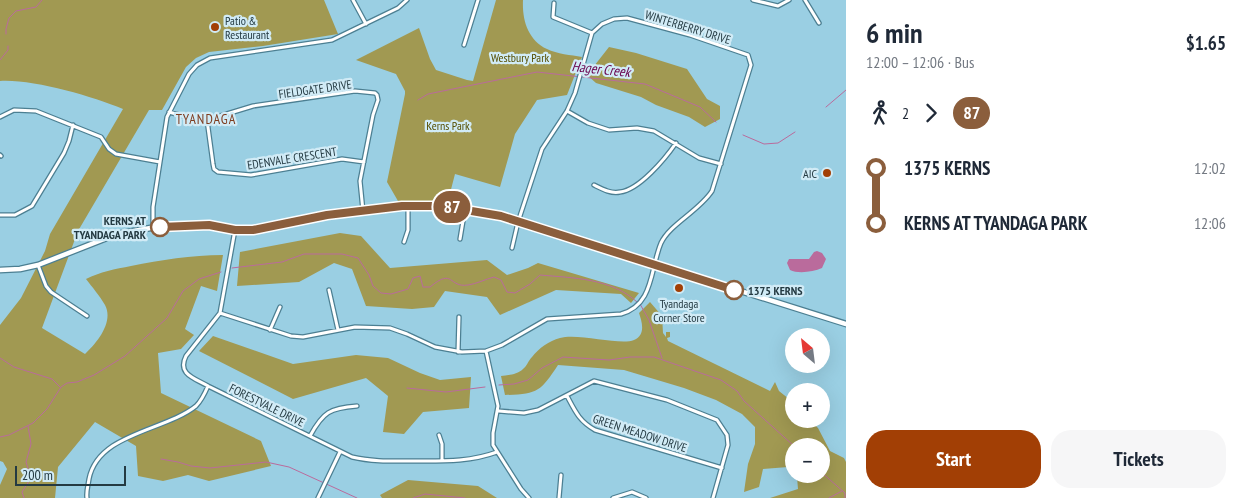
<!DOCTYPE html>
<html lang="en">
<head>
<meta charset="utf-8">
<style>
  :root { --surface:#fff; --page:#f6f6f7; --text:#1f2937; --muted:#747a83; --accent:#a23f05 }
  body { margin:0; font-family:"PT Sans Narrow",sans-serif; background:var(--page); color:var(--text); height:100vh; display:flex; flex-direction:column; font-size:19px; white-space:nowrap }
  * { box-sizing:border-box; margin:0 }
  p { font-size:16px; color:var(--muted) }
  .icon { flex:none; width:28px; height:28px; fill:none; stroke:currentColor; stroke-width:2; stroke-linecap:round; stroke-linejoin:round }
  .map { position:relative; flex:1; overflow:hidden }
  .sheet { display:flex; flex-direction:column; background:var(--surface); width:400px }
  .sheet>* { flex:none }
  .badge { padding:0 10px; border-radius:16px; font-size:18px; line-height:32px }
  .needle { width:32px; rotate:332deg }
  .buttons { position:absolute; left:785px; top:328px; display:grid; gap:10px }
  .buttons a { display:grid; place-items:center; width:45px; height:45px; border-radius:50%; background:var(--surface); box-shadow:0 5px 20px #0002; font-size:25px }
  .scale { position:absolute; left:15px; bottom:12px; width:111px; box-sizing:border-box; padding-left:5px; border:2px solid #243a42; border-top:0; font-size:14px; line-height:18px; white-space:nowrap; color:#243a42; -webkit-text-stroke:4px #d1ebf6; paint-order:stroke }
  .map>.badge { position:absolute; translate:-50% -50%; box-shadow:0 0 0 2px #fff }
  .legs { display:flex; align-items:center; gap:8px; height:55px; padding:0 20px; font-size:16px }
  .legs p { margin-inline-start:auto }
  .headline { display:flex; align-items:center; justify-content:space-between; height:85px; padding:0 20px }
  h1 { font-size:28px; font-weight:800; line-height:38px }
  .action { display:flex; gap:10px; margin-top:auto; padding:10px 20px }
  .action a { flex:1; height:58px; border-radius:20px; background:var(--accent); color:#fff; font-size:20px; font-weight:800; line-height:58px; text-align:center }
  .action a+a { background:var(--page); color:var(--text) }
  ul { padding:0 20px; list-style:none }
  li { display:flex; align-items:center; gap:18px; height:55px; font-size:19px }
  li i { display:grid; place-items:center; width:8px; height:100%; margin:0 6px; background:currentColor }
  li i::after { content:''; width:12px; height:12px; margin:-6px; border:4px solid; border-radius:50%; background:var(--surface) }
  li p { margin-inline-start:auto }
  li:first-child i { background:linear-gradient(#0000 50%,currentColor 0) }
  li:last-child i { background:linear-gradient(currentColor 50%,#0000 0) }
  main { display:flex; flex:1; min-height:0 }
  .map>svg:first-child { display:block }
</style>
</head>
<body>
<main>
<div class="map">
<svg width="846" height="498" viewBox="0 0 846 498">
  <rect width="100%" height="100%" fill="#9acfe3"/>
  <!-- green -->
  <path fill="#a19952" d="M0,0H324L338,34L263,46L209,52L196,58L186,67L162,110H149L78,231L42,328L85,354C97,343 114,322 105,305C100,296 92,287 86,279C100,272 115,269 131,266C161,260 191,255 223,255L217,291L201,286L185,329L194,335L181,349L158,353L161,393L261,441L271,466L209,481L188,475L163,481L138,476L136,446L95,422L58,467L55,498H0V485L7,469L3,462L0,461V325L21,298L45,251L50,234L123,109C91,96 33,79 0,81Z
    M496,0H523C522,20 528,40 547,49C557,54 571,55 582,57L567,95L537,100L515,134L500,187L455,174L448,201H398L387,182L405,94V91L396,74L356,60L419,28L430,59L436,70L467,80L473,81Z
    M609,47L636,53L687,69L707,99L720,106V119L705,127L689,117L656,105L641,97L596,83L587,75Z
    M340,233L361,236L390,268L487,260L507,275L528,268L538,263L639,293L631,303L621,294L556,290L500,315L487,297L445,291L434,307L412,309L366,306L352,269L334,263L299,282L237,286L240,252Z
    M650,302L662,316L663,333L666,337V332H670V337L667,338L668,341L770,391L775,382L779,391L794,403V419H809L818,428L830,451L844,458L846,462V498H770L798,489L797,477L794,474H821V446H794V473L788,467L763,469L759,487L744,492L748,464L755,444V427L742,414L716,400L684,388L624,370L558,365C540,392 538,394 505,395L501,376C508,375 517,375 523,369C527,366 528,361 532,357C539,348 549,341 560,338C579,333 621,346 634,340C646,335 642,322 639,313Z
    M213,336L293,364L356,355L388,358L420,373L440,380L471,377L469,408L423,412L404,434L383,432L388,396L366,378L293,399L199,351Z
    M408,480L478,486L497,498H382L380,495Z"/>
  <!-- water -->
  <path fill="#ba6b9c" d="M817,251L822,253L826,259L822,268C813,272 798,274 790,270L787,263L789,259H809L814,252Z"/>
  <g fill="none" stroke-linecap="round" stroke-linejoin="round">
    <!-- stream -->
    <path stroke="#ba6b9c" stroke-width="1" d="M6,34V29L9,18L16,11L36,7L42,0
      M0,60L8,50V46
      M418,100L428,94L537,72L645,84L700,107L716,122
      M826,107L846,90
      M743,135L764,144L778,143L795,132
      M232,268L282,262L304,254H342L358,258L369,275L373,286L381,293L391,294L408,289L413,278L420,276L423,287H430C454,267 448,288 468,285C476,284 486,279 494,277L501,280L507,292L515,293L530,284L540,275C573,278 611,278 637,302
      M640,304L649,320L662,358
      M0,358L14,367L52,379L60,387
      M499,385L514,384L528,380L542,368L563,357L609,360L630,357H654L721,380L737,391L744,401L794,446
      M407,388L446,392L485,387
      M0,437L9,435L33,423L47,409L61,387L67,383L77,382L94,375L125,356L167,318L183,291L199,279L221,272
      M161,459L178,462L191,466L210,468L266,462L289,467L357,498
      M821,472L845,493V498
      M24,498L22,492L31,478L26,462L31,444L28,426
      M413,498L425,494L465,498
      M829,498L842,491"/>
    <!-- minor casing -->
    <g stroke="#4c7f92" stroke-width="5.5">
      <path id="minor" d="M353,0L366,24
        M753,0L778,6L789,0
        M805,0L819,23
        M554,3L553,17L592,33
        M464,45L478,0
        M567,111L588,123L609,130L637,128L654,131L699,158L721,164
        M169,112L197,120H207L253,106L355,91L375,93L377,95L378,100L373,115L360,181L363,211
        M0,117L14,110L36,111L101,137L109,149L116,154L160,162
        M207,120L213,164L214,169L218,172L251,175L342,159L364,162
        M0,155L1,156
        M594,185C602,189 611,194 620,192C639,190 665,159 676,143
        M0,215H15L32,206L64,153L69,141L73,125
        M153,228V207L167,117L189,74L197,65L210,58L332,40L398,8L407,0
        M235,230L220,313L186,356C177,374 194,378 208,386L352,457C373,462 394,461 415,461C443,461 470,462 497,452
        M460,239L465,209
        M404,242L408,230V206
        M38,265L46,286L51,292L87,316
        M329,290L338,330
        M220,313L291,336L303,337L355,327L390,328L407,334L435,347L462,352L486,351L502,345L547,319L621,314C654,305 650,269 661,243C670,224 699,211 712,191L751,65L748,55L690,35L627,18L614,19L602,24L592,33L575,93L567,111L542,149L518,222L512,248
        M270,330L280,307
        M486,351L498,406L493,433V445L521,489L529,498
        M458,352L459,317
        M567,396C575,411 579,421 595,430L722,468
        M499,411L524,413L538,410L594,381L667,400L717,420L727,435L728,445L713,498
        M439,435L442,444V461
        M310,436C323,412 330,408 357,406
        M87,498C86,492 88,486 89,479C98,433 165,431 196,406C201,401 205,393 208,386
        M318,498L340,452
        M559,498L561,475
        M613,498L632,492L646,498"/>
    </g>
    <!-- tertiary casing -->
    <g stroke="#4c7f92" stroke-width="7">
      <path id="tertiary" d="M0,270L20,269L38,265L117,234L156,227L209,225L235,230H253L305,219L402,206L434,205L458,207L501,216L846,324"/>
    </g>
    <!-- minor -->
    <use href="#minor" stroke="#fff" stroke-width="3"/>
    <!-- tertiary -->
    <use href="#tertiary" stroke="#fff" stroke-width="4.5"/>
  </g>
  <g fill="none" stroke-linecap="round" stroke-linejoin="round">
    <!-- line-1 casing -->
    <g stroke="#fff" stroke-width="11">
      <path id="line-1" d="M160,227L209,225L235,230H253L327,215L402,206H442L501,216L734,290"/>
    </g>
    <!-- line-1 -->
    <use href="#line-1" stroke="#8b5e3c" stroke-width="8"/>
  </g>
  <!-- markers -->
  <g fill="#a23f05" stroke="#d1ebf6" stroke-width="2">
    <circle cx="215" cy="27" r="5"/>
    <circle cx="827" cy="173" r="5"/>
    <circle cx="679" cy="288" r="5"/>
  </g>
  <g fill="#fff" stroke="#8b5e3c" stroke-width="2.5">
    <circle cx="160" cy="227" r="9"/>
    <circle cx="734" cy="290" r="9"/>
  </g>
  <g text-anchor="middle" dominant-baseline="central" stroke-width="4.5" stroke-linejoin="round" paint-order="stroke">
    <!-- poi labels -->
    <g font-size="12" fill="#243a42" stroke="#d1ebf6" text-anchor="start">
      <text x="225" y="20">Patio &amp;<tspan x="225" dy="14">Restaurant</tspan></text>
      <text x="817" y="173" text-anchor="end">AIC</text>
      <text x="679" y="303" text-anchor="middle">Tyandaga<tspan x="679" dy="14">Corner Store</tspan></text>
    </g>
    <!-- street labels -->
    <g font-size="12" fill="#243a42" stroke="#d1ebf6">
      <text transform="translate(688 27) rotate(17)">WINTERBERRY DRIVE</text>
      <text transform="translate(315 89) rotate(-8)">FIELDGATE DRIVE</text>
      <text transform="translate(292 158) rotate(-9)">EDENVALE CRESCENT</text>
      <text transform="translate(267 405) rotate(26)">FORESTVALE DRIVE</text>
      <text transform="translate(640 433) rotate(18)">GREEN MEADOW DRIVE</text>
    </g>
    <!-- park labels -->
    <g font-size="12" fill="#554e00" stroke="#d1ebf6">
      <text x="520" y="57">Westbury Park</text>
      <text x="448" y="125">Kerns Park</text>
    </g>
    <!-- stop labels -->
    <g font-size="12" font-weight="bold" fill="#243a42" stroke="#d1ebf6" text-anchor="end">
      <text x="146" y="220">KERNS AT<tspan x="146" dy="14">TYANDAGA PARK</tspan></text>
      <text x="748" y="290" text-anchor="start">1375 KERNS</text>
    </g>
    <!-- water labels -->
    <g font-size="14" font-style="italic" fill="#6a044f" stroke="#d1ebf6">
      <text transform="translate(601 69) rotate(6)">Hager Creek</text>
    </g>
    <!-- neighbourhood labels -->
    <g font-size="14" letter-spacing="1" fill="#7e3c1f" stroke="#d1ebf6">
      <text x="206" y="119">TYANDAGA</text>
    </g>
  </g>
</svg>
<div class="buttons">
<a><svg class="needle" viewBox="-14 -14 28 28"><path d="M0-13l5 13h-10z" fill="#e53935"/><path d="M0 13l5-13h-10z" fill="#747a83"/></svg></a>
<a>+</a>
<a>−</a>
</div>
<div class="scale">200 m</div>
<b class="badge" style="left:452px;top:207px;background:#8b5e3c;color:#fff">87</b>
</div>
<section class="sheet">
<div class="headline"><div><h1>6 min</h1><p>12:00 – 12:06 · Bus</p></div><b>$1.65</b></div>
<div class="legs"><svg class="icon" aria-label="walk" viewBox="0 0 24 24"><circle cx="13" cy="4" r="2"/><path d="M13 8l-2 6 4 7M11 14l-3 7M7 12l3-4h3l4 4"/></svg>2<svg class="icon" aria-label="forward" viewBox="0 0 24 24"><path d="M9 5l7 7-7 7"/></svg><b class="badge" style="background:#8b5e3c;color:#fff">87</b></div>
<ul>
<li><i style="color:#8b5e3c"></i><b>1375 KERNS</b><p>12:02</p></li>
<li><i style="color:#8b5e3c"></i><b>KERNS AT TYANDAGA PARK</b><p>12:06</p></li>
</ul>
<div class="action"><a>Start</a><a>Tickets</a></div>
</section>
</main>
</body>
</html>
